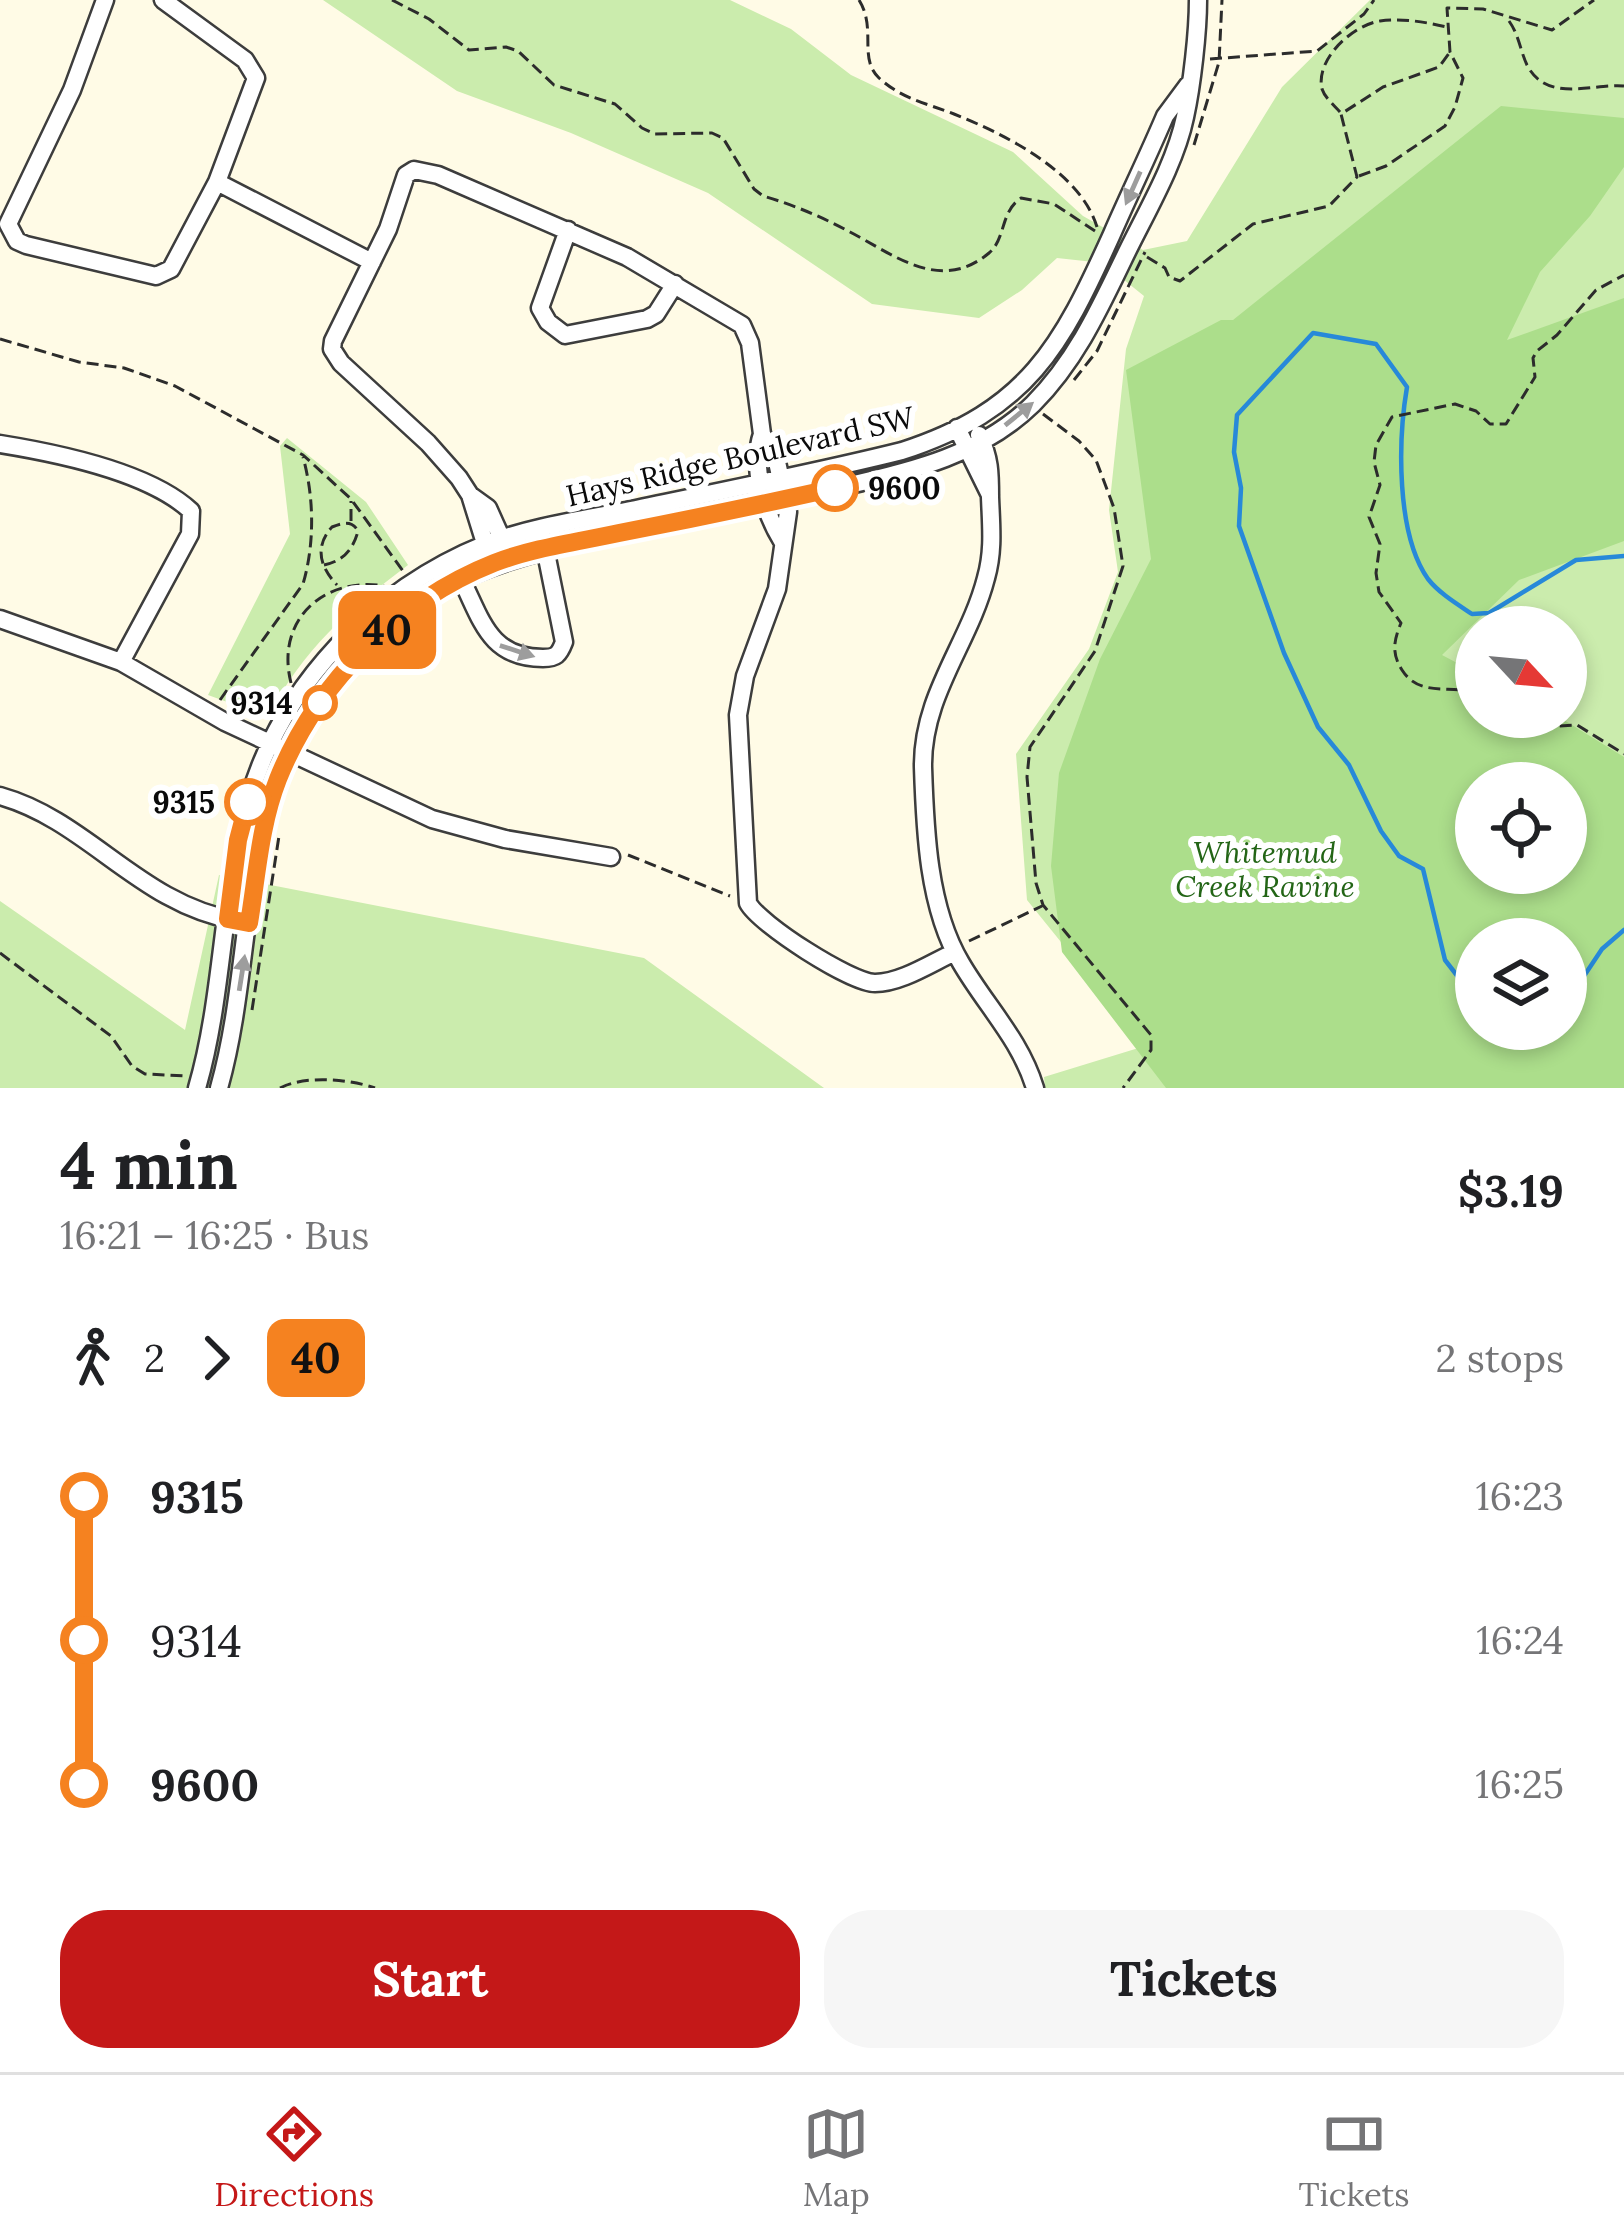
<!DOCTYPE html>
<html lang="en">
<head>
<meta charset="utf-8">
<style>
  :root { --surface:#fff; --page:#f6f6f6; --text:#202124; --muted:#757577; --line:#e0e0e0; --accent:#c41818 }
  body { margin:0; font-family:Lora,serif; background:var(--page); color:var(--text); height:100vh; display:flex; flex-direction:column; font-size:45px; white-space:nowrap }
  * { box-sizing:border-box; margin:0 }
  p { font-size:39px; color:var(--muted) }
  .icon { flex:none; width:66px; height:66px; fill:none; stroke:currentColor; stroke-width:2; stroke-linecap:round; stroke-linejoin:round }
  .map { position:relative; height:1088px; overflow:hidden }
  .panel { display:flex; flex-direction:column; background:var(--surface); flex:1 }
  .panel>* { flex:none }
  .badge { padding:0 24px; border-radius:18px; font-size:42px; line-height:78px }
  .needle { width:78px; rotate:116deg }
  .tools { position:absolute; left:1455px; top:606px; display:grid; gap:24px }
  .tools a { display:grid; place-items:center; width:132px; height:132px; border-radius:50%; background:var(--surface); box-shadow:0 6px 18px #0003; font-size:60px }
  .map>.badge { position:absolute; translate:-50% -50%; box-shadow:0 0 0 6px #fff }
  .legs { display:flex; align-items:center; gap:18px; height:132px; padding:0 60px; font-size:39px }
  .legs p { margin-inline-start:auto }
  .headline { display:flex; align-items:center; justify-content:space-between; height:204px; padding:0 60px }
  h1 { font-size:66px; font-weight:700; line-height:90px }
  .button { display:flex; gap:24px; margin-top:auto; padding:24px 60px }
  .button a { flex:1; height:138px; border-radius:48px; background:var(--accent); color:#fff; font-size:48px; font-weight:700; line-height:138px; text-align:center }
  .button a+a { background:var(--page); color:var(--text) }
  ul { padding:0 60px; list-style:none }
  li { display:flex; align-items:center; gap:42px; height:144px; font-size:45px }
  li i { display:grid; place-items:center; width:18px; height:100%; margin:0 15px; background:currentColor }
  li i::after { content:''; width:30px; height:30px; margin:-15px; border:9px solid; border-radius:50%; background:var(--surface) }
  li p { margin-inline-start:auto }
  li:first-child i { background:linear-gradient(#0000 50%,currentColor 0) }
  li:last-child i { background:linear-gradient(currentColor 50%,#0000 0) }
  .tabs { display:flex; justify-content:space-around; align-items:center; height:168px; border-top:3px solid var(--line); background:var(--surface); font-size:33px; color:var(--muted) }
  .tabs a { display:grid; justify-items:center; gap:6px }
  .tabs .current { color:var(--accent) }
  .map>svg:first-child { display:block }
</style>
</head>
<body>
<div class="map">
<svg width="1624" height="1088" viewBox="0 0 1624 1088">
  <rect width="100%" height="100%" fill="#fffbe6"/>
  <!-- green -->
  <path fill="#cbecad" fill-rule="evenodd" d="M323,0H730L791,29L851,75L1013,152L1083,216L1143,250L1187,241L1282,87L1370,0H1624V1088H1045L1044,1077L1145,1046L1027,900L1016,754L1089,649L1118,572L1109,510L1126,349L1144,296L1103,263L1057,258L1022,290L979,318L872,304L708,193L571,133L457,91ZM1476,627H1566V717H1476ZM1476,783H1566V873H1476ZM1476,939H1566V1029H1476Z
    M287,438L366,502L408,565C348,610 303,649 268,717L208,695L290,534L280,446Z
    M219,875L644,958L824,1088H0V901L185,1030Z"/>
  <!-- forest -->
  <path fill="#acde8b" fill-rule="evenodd" d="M1501,106L1624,118V167L1590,216L1540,272L1507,340L1624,298V541L1519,580L1442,655L1476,673V717H1559L1624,757V1088H1166L1062,952L1051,866L1059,773L1100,659L1151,559L1126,370L1221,320H1233ZM1476,783H1566V873H1476ZM1476,939H1566V1029H1476Z"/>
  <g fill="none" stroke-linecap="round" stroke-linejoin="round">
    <!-- stream -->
    <path stroke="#2789d9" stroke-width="4.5" d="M1476,1000L1445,960L1423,869L1399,856L1381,831L1349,765L1318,727L1284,653L1239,526L1241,488L1234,452L1237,415L1313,333L1376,344L1407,387C1398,440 1396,534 1428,579C1439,593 1457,604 1472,614L1489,613L1576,560L1624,556
      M1566,1003L1602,949L1624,930"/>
    <!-- minor casing -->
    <g stroke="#3d3d3d" stroke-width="21">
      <path id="minor" d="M105,0L72,90L8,224L17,241L26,245L156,276L171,269L217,182L256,78L245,60L163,0
        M217,182L372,262
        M568,230L540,308L548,322L565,335L647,319L656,314L675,284
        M957,428L990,495
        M762,434C751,466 764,512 782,541
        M979,435C990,458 990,473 990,497C991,525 994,550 986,578C969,644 922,695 923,767C925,830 928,908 961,963C986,1006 1020,1039 1035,1088
        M0,444C56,453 149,472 191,511L190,534L121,662
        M470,495L459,478L428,443L341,363L332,349L333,341L388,229L406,175L414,170L438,175L627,257L742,325L750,343L762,434L777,462L788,512L777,589L745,676L738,715L748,903C759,924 851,983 875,983C901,983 931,963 955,952
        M488,553L470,495L488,508L505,546
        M458,573C481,615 486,658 543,658C556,658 559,655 564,642L543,538
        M0,619L121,662L225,722L432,819L505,839L611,857
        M0,796C89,821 139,904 237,921
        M197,1088C224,995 221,895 248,802C281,685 374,589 486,544C533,526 587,519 636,509C725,490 814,473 902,451C1028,410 1061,347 1112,234C1129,195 1148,156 1165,116L1188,85
        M219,1088C247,989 242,882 276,786C292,740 321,699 352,663C433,570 527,553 641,529C709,514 777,501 845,486C913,471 982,454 1033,404C1075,362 1099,310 1124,258C1145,214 1175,165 1185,117C1192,85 1198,32 1198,0"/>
    </g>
    <!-- path -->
    <path stroke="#2c2c2c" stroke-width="3" stroke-dasharray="12 6" stroke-linecap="butt" d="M392,0L429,19L469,50L506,47L518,51L554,85L615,104L642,128L655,134L712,133L723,138L754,189L763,196C794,205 822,217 850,232C893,254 940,294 989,253C1006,239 1000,212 1021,198L1054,204L1095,231
      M859,0C877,29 858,58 879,78C902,99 926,103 954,114C1004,134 1080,171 1097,227
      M1509,21C1519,35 1520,50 1527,65C1547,104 1594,83 1624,86
      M1210,59L1317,51L1364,14L1374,0
      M1340,112C1334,105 1325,98 1322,89C1315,59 1353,25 1380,21C1403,18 1425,22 1447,27
      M1194,145L1219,62L1222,0
      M1359,176L1386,166L1445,126L1455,107L1463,78L1450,52L1447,8L1483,9L1552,30L1594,0
      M1147,257L1165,268L1169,277L1180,281L1253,224L1329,206L1357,177L1341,114L1383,87L1439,67L1450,52
      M0,339L79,362L124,368L175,386L303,455L351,499L403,571
      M1074,380L1097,351L1145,252
      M1043,414L1079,441L1096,460L1114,508L1123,566L1095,651L1030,747L1027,777L1036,883L1043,905L1151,1035V1050L1123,1088
      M351,521V501
      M324,565C343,561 353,550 358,531C352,520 342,523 332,527C314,547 320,567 337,585
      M291,683C275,620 324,576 384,586
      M1476,693C1450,684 1420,698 1402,670C1391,653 1394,640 1401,623L1379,592L1376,573L1380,544L1369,517L1380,485L1374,462L1376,445L1392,417L1455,404L1476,411L1490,424H1506L1535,377L1533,358L1537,351L1557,335L1596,290L1624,275
      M220,700L303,584C315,543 314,497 303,457
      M1509,717L1526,728L1577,725L1624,754
      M628,855L730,896
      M969,941L1042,906
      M0,953L111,1036L132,1066L145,1074L186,1076
      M252,1010L279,836
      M280,1088C305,1075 349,1079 375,1088"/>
    <!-- minor -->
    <use href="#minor" stroke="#fff" stroke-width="16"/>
  </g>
  <!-- one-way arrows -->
  <defs><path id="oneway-solid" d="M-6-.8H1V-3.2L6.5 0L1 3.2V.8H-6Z" transform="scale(3)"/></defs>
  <g fill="#9d9d9d">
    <use href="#oneway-solid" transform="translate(1133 188) rotate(114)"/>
    <use href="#oneway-solid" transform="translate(1019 414) rotate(-39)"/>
    <use href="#oneway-solid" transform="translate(517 651) rotate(18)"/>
    <use href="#oneway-solid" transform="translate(242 973) rotate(-81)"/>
  </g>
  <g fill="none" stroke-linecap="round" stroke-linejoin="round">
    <!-- line-1 casing -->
    <g stroke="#fff" stroke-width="27">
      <path id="line-1" d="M248,802L238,840L228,919L249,923C257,875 260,825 278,779C316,684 398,601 494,563C533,548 577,542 619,533C691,519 763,504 835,488"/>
    </g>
    <!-- line-1 -->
    <use href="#line-1" stroke="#f58220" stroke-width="18"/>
  </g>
  <!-- markers -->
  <g fill="#fff" stroke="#f58220" stroke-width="6">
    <circle cx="835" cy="488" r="21"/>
    <circle cx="320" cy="703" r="15"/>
    <circle cx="248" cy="802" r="21"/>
  </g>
  <g text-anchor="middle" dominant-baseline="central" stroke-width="12" stroke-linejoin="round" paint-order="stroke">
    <!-- street labels -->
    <g font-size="30" fill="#0a0a0a" stroke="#fff">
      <text transform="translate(740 456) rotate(-13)">Hays Ridge Boulevard SW</text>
    </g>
    <!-- stop labels -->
    <g font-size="30" font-weight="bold" fill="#0a0a0a" stroke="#fff" text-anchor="end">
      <text x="868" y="488" text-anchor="start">9600</text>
      <text x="293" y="703">9314</text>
      <text x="215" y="802">9315</text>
    </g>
    <!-- park labels -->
    <g font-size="30" font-style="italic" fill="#236516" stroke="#fff">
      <text x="1265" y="852">Whitemud<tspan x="1265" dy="34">Creek Ravine</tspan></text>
    </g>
  </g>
</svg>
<div class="tools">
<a><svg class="needle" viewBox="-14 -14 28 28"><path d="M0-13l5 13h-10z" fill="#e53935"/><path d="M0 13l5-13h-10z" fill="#757577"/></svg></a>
<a><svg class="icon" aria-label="locate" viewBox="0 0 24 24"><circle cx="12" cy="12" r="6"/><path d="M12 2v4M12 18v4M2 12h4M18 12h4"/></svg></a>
<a><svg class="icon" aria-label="layers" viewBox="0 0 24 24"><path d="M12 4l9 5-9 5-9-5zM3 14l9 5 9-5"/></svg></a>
</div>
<b class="badge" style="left:387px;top:630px;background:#f58220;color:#111">40</b>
</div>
<section class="panel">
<div class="headline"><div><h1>4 min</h1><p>16:21 – 16:25 · Bus</p></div><b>$3.19</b></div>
<div class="legs"><svg class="icon" aria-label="walk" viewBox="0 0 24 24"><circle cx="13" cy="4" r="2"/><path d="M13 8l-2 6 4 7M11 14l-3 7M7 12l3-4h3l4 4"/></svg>2<svg class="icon" aria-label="forward" viewBox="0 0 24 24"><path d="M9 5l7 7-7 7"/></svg><b class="badge" style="background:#f58220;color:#111">40</b><p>2 stops</p></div>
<ul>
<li><i style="color:#f58220"></i><b>9315</b><p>16:23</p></li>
<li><i style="color:#f58220"></i><span>9314</span><p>16:24</p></li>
<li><i style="color:#f58220"></i><b>9600</b><p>16:25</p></li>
</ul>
<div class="button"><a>Start</a><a>Tickets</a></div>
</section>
<nav class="tabs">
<a class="current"><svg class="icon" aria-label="directions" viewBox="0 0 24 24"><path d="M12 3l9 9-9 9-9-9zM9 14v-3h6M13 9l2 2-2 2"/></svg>Directions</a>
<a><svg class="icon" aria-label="map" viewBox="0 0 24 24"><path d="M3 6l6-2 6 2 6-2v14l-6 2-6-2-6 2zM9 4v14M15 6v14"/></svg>Map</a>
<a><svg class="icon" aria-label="tickets" viewBox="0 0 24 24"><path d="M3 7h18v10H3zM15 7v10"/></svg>Tickets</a>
</nav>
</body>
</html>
